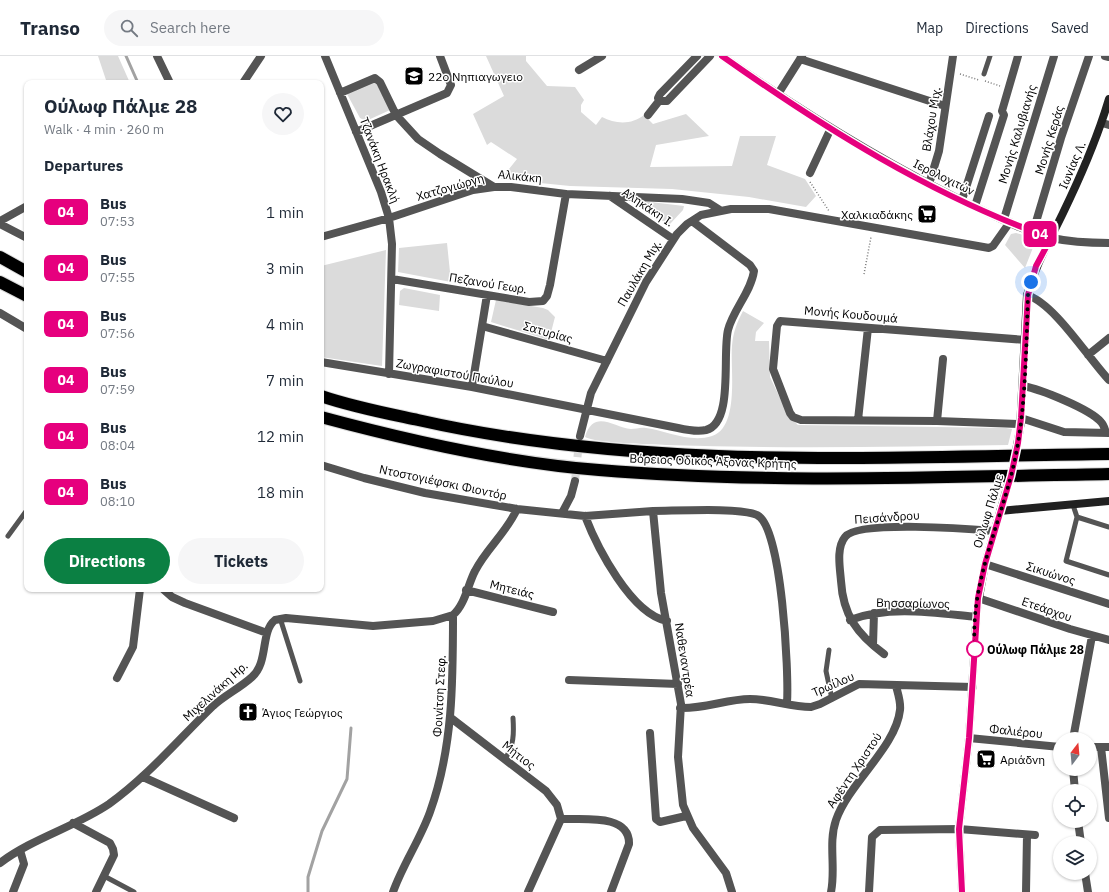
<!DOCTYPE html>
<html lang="en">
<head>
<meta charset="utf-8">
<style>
  :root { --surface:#fff; --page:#f6f6f7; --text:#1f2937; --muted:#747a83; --line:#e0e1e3; --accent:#0b8043 }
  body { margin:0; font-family:"IBM Plex Sans",sans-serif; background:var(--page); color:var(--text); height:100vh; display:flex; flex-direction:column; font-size:15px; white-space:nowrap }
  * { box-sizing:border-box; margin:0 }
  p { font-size:13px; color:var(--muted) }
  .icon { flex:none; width:22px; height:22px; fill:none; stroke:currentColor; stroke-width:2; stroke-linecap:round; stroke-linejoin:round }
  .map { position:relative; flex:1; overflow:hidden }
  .panel { position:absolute; left:24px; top:24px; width:300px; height:512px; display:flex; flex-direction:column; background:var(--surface); border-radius:8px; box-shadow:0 1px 3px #0004 }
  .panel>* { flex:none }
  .badge { padding:0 8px; border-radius:6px; font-size:14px; line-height:26px }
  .needle { width:26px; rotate:16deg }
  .tools { position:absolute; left:1053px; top:676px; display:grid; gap:8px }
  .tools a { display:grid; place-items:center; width:44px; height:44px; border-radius:50%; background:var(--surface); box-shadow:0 1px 3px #0004; font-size:20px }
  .you { position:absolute; width:20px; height:20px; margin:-10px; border:3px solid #fff; border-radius:50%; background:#1a73e8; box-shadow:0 0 0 6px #1a73e833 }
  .map>.badge { position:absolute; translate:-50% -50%; box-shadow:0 0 0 2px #fff }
  h2 { padding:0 20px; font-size:15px; line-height:36px }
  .round { display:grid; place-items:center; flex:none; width:42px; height:42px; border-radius:21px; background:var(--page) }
  .overview { display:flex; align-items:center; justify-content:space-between; height:68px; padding:0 20px }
  h1 { font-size:19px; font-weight:800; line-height:30px }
  .cta { display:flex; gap:8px; margin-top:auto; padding:8px 20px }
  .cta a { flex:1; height:46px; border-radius:24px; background:var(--accent); color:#fff; font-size:16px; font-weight:800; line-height:46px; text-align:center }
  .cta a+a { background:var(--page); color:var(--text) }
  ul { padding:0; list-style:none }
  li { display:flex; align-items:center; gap:12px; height:56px; padding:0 20px }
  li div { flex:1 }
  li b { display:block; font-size:15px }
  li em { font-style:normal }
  li .badge { min-width:44px; font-weight:700; text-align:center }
  header { display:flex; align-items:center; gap:24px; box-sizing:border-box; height:56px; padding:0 20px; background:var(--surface); border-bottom:1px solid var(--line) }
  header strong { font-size:19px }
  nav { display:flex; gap:22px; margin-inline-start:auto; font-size:14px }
  .search { width:280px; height:36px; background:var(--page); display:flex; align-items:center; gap:10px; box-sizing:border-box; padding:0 14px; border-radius:22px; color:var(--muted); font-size:15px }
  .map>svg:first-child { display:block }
</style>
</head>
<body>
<header>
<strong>Transo</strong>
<div class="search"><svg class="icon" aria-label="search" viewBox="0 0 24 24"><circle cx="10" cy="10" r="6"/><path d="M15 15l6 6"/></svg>Search here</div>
<nav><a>Map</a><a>Directions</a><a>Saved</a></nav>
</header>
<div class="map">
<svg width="1109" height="836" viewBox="0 0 1109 836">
  <rect width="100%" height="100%" fill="#fff"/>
  <!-- green -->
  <path fill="#dbdbdb" d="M98,0H118L130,27H107Z
    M486,0H526V5L547,30L575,31L584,44L581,49V56L596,69L602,61C615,68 632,69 644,59L653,68L686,58L709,80L656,89L650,111L732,110L740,80H776L767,109L805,123L816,140L806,151L749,141L672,133L570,130L501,123L517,103L491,86L487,89L473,58L504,40Z
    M372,26L376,27L390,54L366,65L360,62L347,38Z
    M642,145L684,150L683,154L670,168H667L639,149V146Z
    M1016,177C1023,179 1033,180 1034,189L1025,212L1005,189L1011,178Z
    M447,187L451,226L398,216L399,192Z
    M386,194L382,310L321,301V210Z
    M404,232L440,239L439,255L399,249L400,235Z
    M496,244L543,252L548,254L555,261L549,284L491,266Z
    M743,255L764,267L756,276L755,285H769L770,321L788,359L798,369L1006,372L1012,373L1008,389C894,391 780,393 666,389C651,388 595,387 585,381C594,352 614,372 631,373C636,373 640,371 646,372C667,375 690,387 712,380C740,371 730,312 732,290C733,277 737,266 743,255Z"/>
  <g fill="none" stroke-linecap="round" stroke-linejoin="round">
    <!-- stream -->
    <path stroke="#a2a2a2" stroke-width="3" d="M126,0L138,27
      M308,836V821L322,775L347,723L351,672"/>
    <!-- secondary-tunnel -->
    <path stroke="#d9d9d9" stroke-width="8" stroke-dasharray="8 4" stroke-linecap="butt" d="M575,425L579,386"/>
    <!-- highway casing -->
    <g stroke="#dbdbdb" stroke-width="14">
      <path id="highway" d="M0,201L27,216
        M0,226L27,240
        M321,340C353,351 385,357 418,364C644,415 879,401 1109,398
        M321,361C410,385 507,407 599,414C766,428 941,421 1109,418"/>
    </g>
    <!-- path -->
    <path stroke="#767676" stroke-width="1.5" stroke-dasharray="1 2" stroke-linecap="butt" d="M960,18L979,24
      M985,25L1000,30
      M810,126L829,155
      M864,218L871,181"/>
    <!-- lane -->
    <path stroke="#545454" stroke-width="5" d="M984,18L990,0
      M1073,449L1077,461L1109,471
      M1077,461L1066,505L1109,519
      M8,480L27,454
      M280,562L300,625
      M829,594L826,615L832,643
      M505,703C514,689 514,678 513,662
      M104,820L134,836"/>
    <!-- street -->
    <path stroke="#545454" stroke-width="8" d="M157,0L170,27
      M325,0L381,136L389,162L392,188L389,318
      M697,0L660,38L658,42L659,45H667L710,0
      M722,0C801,55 879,104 965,146C991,158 1025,176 1052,182C1070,186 1090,187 1109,187
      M1105,0L1109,1
      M800,3L945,50
      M579,14L602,0
      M243,27L261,0
      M340,37L375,22L380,26L396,59L418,83L440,98L494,131H511L566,138L682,143L709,147L720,154
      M778,38L802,0
      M648,59L659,45
      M1102,67L1109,69
      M356,76L447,37L451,29L440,0
      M810,117L831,72
      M929,128L939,95L953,0
      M610,140L673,183
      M962,144L989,60
      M975,150L1004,59L1002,55L1018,0
      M1004,163L1054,0
      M0,165L27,150
      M0,168L27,182
      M1033,176L1061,82L1089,0
      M321,181L389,162L473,134L494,131
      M392,223L529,246L543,245L547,240L550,229L566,138
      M1027,239C1055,248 1088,302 1109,324
      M0,257L27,273
      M482,270L607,305
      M1088,299L1109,282
      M321,306L472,331L678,372C687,374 697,376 706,374C734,367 722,298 728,274C733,254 751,236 754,215L750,209L692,165
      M1023,330C1040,333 1090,353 1101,366C1104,369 1105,373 1106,377
      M472,331L487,239
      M1021,362L1064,376L1109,377
      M858,364L868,272
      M937,365L943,303
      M1021,368L937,365L801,364L793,361L790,357L773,313L777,270L780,265L1026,284
      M580,380L591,337L646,226L677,178L687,168L701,159L731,153H769L989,192L993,190L1010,166
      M321,409L364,422L425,437L517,453L585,460L653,455L661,537L681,648L678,701L683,749L693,772L726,817L732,836
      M653,455C675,455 740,451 757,459C782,470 789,618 787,647
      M562,457L571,440L575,425
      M585,460C597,491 631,558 667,565
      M985,508L1109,548
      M163,533L172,541L185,547L267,577
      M466,534L553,556
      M978,542L1070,573L1109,584
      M850,564C889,549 936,557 976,561
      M873,589L874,557
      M884,598C857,578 843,559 841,525C840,512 836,492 845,481C857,464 971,473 994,475
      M117,622L133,591L140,533
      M569,624L678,628
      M680,652C704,653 727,643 750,643C771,643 790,651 811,651L820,648L859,628L973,631
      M451,662L546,735L557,749L561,763
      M650,677L656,763L660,766L686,760
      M969,682L1060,691
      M1073,683L1092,580
      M1090,691H1109
      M1101,691L1109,762
      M1073,713L1075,735
      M143,721L234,762
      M561,763C582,764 630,757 629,788L611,836
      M1078,765L1081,787
      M73,767L110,787L113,793L114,799L96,836
      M0,807C33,782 75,771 109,748C148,720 179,683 213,650C225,639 240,632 252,621C269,606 260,576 275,564L286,562L373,570L433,565L453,559
      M1085,817L1088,836
      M13,836L24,808L20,794
      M393,836C403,808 420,784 430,756C453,692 453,626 453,559C465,549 468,528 475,515C486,493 507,476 517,453
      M528,836L561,763
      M831,836C836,812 828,787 836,764C849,727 896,691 900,654C901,646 898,638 896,630
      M869,836L872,781L880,774L959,773L1035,779
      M1026,836L1027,779"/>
    <!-- secondary -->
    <path stroke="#212121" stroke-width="8" d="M1020,373L1027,239C1036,208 1049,186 1063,157C1081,120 1097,83 1109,43
      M1000,455L1109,445
      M962,836L959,773L969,682L977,553L985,508L1002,449"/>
    <!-- highway -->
    <use href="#highway" stroke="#000" stroke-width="12"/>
    <!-- secondary-bridge -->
    <path stroke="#212121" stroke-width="8" d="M1002,449L1013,411L1020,373"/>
  </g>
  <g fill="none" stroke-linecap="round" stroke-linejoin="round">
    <!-- line casing -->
    <g stroke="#fff" stroke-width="9">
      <path id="line" d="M722,0C824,72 932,140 1051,182L1036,210L1028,239L1021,362L1018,387L1011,420L985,508L978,542L969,682L959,773L962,836"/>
    </g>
    <!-- line -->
    <use href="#line" stroke="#e6007e" stroke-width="6"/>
    <!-- walk -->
    <path stroke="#000" stroke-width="4" stroke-dasharray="0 7.2" d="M975,593C969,528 1002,465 1015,403C1026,351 1026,292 1028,239L1031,226"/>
  </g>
  <!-- icons -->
  <defs>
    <g id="school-square" transform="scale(1)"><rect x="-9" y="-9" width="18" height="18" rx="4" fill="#000" stroke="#fff"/><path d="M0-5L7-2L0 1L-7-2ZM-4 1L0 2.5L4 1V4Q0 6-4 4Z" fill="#fff"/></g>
    <g id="supermarket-square" transform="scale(1)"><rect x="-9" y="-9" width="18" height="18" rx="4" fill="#000" stroke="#fff"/><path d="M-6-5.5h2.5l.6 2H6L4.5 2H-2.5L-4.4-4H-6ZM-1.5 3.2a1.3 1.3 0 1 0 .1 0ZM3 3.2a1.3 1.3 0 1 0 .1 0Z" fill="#fff"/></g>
    <g id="church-square" transform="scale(1)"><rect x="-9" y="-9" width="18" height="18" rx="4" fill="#000" stroke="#fff"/><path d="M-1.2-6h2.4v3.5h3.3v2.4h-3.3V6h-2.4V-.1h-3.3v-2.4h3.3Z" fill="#fff"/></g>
  </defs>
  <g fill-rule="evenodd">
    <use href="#school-square" x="414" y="20"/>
    <use href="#supermarket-square" x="927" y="158"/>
    <use href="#church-square" x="248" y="656"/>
    <use href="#supermarket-square" x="986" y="703"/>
  </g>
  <!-- markers -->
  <circle fill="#fff" stroke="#e6007e" stroke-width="2" cx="975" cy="593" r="8"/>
  <g text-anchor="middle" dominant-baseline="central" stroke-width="3" stroke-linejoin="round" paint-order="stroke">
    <!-- poi labels -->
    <g font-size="12" fill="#000" stroke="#fff" text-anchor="start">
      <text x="428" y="20">22ο Νηπιαγωγειο</text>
      <text x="913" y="158" text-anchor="end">Χαλκιαδάκης</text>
      <text x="262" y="656">Άγιος Γεώργιος</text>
      <text x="1000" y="703">Αριάδνη</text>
    </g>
    <!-- street labels -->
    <g font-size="12" fill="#000" stroke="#fff">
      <text transform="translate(931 63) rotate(-81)">Βλάχου Μιχ.</text>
      <text transform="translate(1017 78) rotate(-73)">Μονής Καλυβιανής</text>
      <text transform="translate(1049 84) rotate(-73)">Μονής Κεράς</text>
      <text transform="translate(380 104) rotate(69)">Τζανάκη Ηρακλή</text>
      <text transform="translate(1072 109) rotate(-67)">Ιωνίας Λ.</text>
      <text transform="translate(520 120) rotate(6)">Αλικάκη</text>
      <text transform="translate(944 121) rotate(26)">Ιερολοχιτών</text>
      <text transform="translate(450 131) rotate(-16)">Χατζογιώργη</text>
      <text transform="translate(648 151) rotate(34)">Αληκάκη Ι.</text>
      <text transform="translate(639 217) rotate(-60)">Παυλάκη Μιχ.</text>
      <text transform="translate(488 227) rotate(9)">Πεζανού Γεωρ.</text>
      <text transform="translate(851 258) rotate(5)">Μονής Κουδουμά</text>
      <text transform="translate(548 276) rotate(16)">Σατυρίας</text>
      <text transform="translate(455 317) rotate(10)">Ζωγραφιστού Παύλου</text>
      <text transform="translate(713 405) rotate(2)">Βόρειος Οδικός Άξονας Κρήτης</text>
      <text transform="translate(443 426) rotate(12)">Ντοστογιέφσκι Φιοντόρ</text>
      <text transform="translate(988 455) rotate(-73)">Ούλωφ Πάλμε</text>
      <text transform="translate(887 461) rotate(-4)">Πεισάνδρου</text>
      <text transform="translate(1051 517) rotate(18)">Σικυώνος</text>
      <text transform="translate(512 533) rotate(14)">Μητειάς</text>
      <text transform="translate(913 547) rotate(1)">Βησσαρίωνος</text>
      <text transform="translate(1047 553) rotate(19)">Ετεάρχου</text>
      <text transform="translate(685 604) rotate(81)">Ναθεναντρέα</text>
      <text transform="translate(833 628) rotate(-23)">Τρωίλου</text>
      <text transform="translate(215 635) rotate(-42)">Μιχελινάκη Ηρ.</text>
      <text transform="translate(439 640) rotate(-87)">Φοινίτση Στεφ.</text>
      <text transform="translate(1016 675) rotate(6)">Φαλιέρου</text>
      <text transform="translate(519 699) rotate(38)">Μήτιος</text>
      <text transform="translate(854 714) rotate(-56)">Αφέντη Χριστού</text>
    </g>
    <!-- stop labels -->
    <g font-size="12" font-weight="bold" fill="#000" stroke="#fff" text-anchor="start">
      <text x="987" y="593">Ούλωφ Πάλμε 28</text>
    </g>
  </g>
</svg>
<div class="tools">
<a><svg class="needle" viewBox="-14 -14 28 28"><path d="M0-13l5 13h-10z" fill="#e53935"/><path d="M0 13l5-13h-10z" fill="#747a83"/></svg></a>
<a><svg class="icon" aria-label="locate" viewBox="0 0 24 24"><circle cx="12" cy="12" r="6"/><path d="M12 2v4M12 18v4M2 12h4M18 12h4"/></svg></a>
<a><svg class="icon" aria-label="layers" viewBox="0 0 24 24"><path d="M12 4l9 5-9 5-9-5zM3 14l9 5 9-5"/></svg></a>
</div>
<div class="you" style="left:1031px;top:226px"></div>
<b class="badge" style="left:1040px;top:178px;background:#e6007e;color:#fff">04</b>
<section class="panel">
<div class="overview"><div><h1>Ούλωφ Πάλμε 28</h1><p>Walk · 4 min · 260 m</p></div><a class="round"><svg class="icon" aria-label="heart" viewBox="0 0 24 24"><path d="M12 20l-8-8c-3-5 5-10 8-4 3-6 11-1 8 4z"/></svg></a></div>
<h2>Departures</h2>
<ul>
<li><span class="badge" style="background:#e6007e;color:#fff">04</span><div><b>Bus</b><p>07:53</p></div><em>1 min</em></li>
<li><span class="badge" style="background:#e6007e;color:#fff">04</span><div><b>Bus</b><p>07:55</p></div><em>3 min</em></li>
<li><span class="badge" style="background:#e6007e;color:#fff">04</span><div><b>Bus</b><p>07:56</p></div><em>4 min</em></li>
<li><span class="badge" style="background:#e6007e;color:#fff">04</span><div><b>Bus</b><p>07:59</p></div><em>7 min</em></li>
<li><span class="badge" style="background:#e6007e;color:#fff">04</span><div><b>Bus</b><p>08:04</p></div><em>12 min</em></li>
<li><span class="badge" style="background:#e6007e;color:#fff">04</span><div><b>Bus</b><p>08:10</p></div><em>18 min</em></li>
</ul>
<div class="cta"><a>Directions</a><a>Tickets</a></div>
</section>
</div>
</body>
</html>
